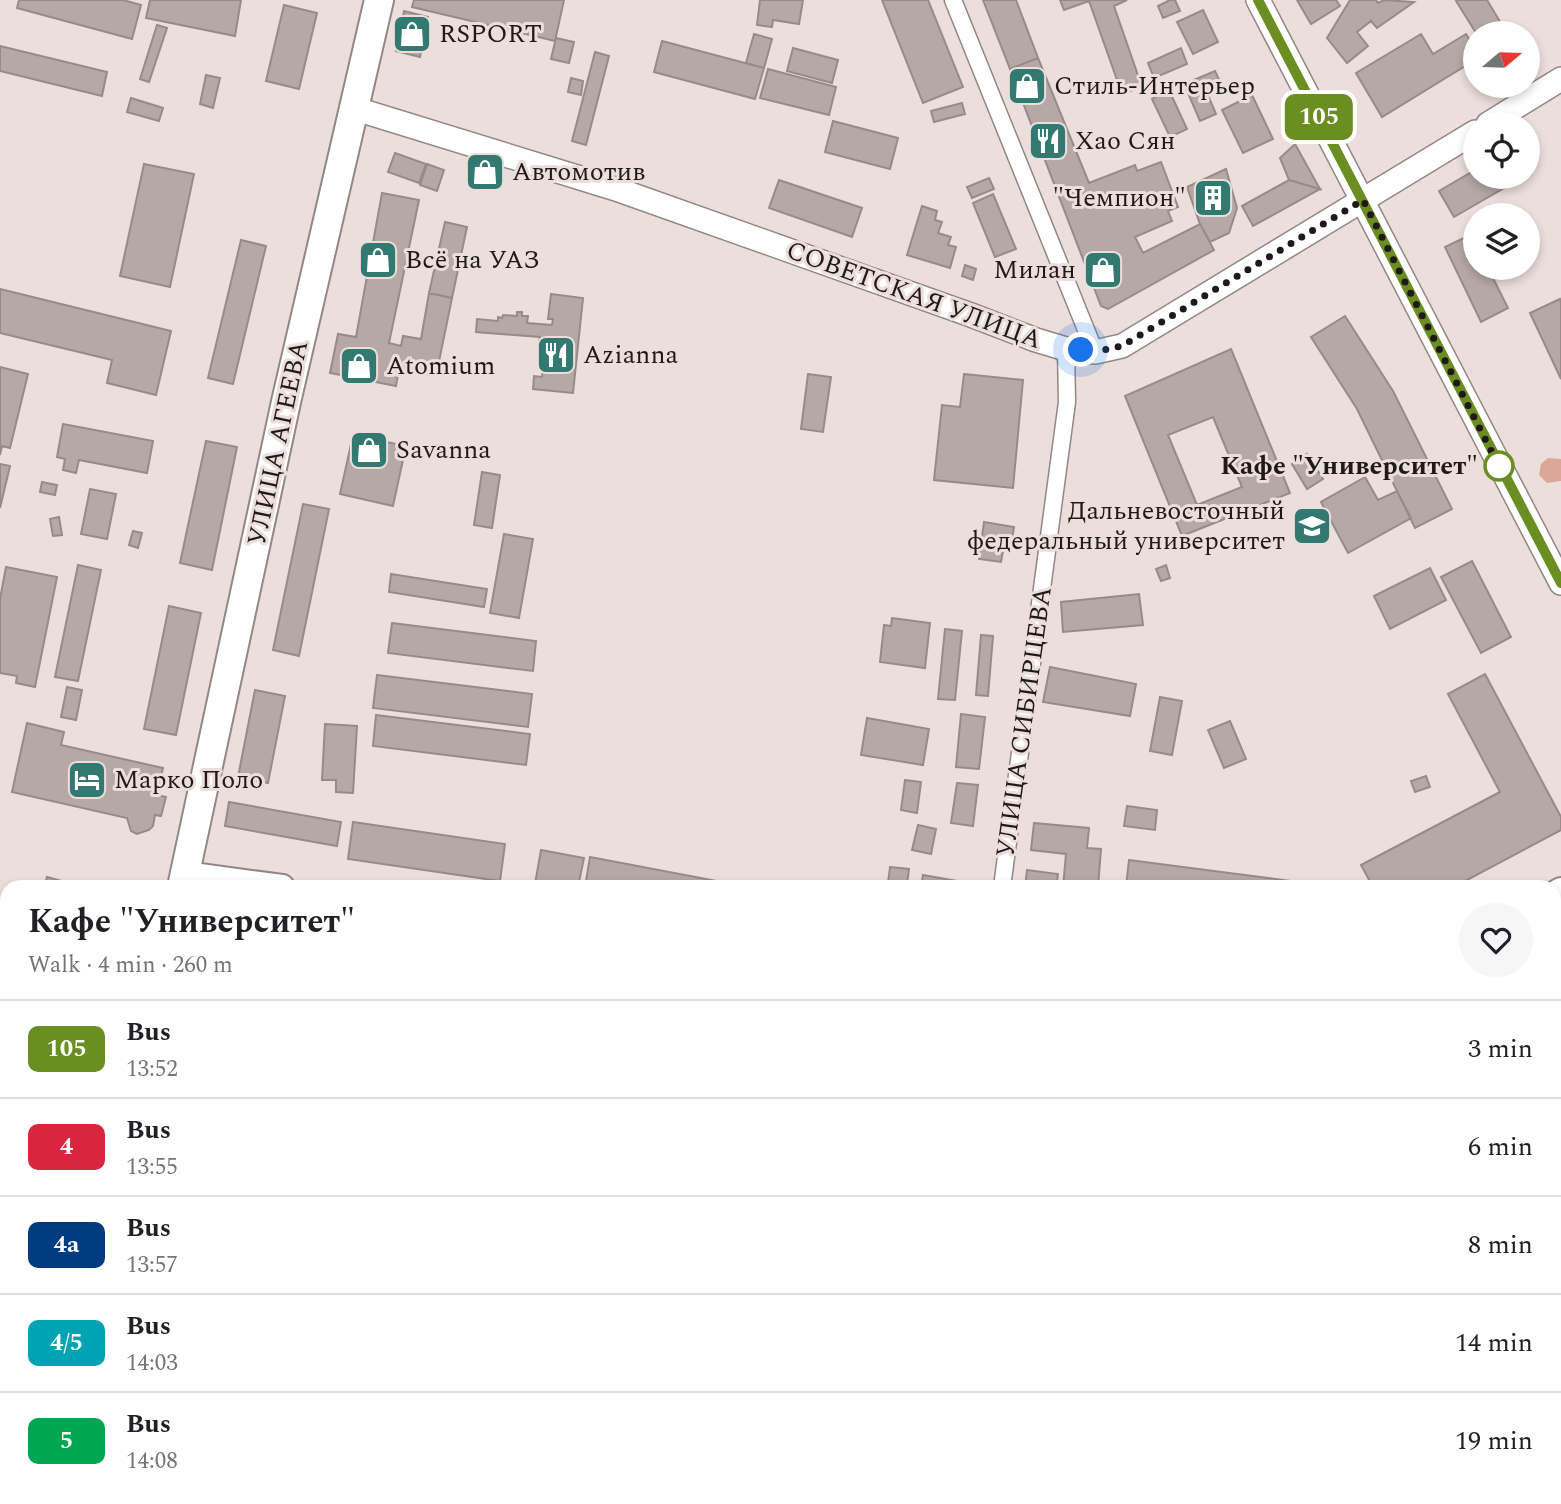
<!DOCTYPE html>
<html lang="en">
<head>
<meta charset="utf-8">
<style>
  :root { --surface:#fff; --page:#f6f6f6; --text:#202124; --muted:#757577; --line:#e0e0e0 }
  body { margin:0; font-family:Spectral,serif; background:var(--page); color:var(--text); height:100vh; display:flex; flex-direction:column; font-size:26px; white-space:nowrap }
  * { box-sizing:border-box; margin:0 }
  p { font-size:23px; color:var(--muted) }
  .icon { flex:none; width:38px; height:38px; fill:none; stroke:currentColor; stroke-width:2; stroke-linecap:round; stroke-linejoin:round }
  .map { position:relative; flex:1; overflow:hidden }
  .side { position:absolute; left:0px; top:880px; width:1561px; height:625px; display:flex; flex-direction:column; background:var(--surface); border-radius:21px 21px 0 0; box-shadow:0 4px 10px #0003 }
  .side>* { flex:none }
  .badge { padding:0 14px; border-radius:10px; font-size:24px; line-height:46px }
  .needle { width:46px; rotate:71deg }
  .tools { position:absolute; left:1463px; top:21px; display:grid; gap:14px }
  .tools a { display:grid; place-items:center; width:77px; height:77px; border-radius:50%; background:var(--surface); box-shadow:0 4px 10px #0003; font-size:35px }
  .you { position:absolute; width:35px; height:35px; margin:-18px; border:5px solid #fff; border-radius:50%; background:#1a73e8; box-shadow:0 0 0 10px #1a73e833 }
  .map>.badge { position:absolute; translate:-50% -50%; box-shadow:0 0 0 4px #fff }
  .round { display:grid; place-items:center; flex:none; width:74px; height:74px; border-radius:37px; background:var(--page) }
  .summary { display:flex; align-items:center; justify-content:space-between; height:119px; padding:0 28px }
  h1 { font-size:33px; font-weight:700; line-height:52px }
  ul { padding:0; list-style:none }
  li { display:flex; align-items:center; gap:21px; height:98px; padding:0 28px; border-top:2px solid var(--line) }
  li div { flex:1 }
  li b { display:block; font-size:26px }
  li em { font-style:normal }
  li .badge { min-width:77px; font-weight:700; text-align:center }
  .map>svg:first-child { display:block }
</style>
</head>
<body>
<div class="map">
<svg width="1561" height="1504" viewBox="0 0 1561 1504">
  <rect width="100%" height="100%" fill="#ecdedb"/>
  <!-- green -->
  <path fill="#dca698" d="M1548,458L1561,459V481L1547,483L1539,475L1541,464Z"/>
  <!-- building -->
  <path fill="#b6a9a5" stroke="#978a87" stroke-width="2" fill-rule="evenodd" d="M19,0H123L141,5L132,39L17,8Z
    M150,0H241L235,36L146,18Z
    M414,0H564L555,41L412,7Z
    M760,0H803L799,24L773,20L772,27L757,25Z
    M882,0H928L963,87L923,103Z
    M983,0H1016L1038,58L1010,69Z
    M1060,0H1127L1114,6L1142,87L1122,94L1089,1L1064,10Z
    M1170,0H1175L1180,11L1163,18L1158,6Z
    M1297,0H1336L1340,6L1311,24Z
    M1350,0H1376L1378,3L1384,0L1414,2L1377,28L1371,21L1357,32L1368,46L1347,63L1327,38Z
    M1458,0H1487L1502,25L1489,33H1476L1456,1Z
    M284,5L317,13L299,89L266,81Z
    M1203,10L1218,42L1193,54L1177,22Z
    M404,11L428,17L420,57L396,51Z
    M157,25L167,28L149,82L140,79Z
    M754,34L772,39L764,68L746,63Z
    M1421,34L1433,54L1466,34L1475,48V60L1382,117L1356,73Z
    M556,38L574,42L569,63L551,59Z
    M662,41L764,68L755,99L654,72Z
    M0,46L107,72L102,96L0,71Z
    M793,48L838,60L832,83L787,71Z
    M1181,48L1187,64L1154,78L1148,63Z
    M595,52L609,56L586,145L572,141Z
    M1038,58L1089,183L1135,165L1137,171L1161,162L1178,207L1168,211L1172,221L1135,237L1143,253L1200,224L1214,250L1108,309L1101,306L1010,69Z
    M768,69L836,87L829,115L760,98Z
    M1215,71L1222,86L1207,93L1216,114L1200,121L1184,84Z
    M206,75L220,78L213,108L200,104Z
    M571,78L583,81L581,95L568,92Z
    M1169,90L1187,129L1170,137L1152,99Z
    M1252,95L1273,139L1243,153L1222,110Z
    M131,98L163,108L159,121L127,112Z
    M962,103L965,114L934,122L931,111Z
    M833,121L898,138L890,169L825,152Z
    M1295,144L1320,189L1289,180L1280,158Z
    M395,153L426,164L419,183L388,172Z
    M144,164L194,174L170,287L120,276Z
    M427,164L444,170L437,191L420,185Z
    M1226,169L1237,208L1229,233L1210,242L1200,224L1187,187Z
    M1475,170V177H1523L1454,217L1439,191Z
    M989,178L994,189L972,198L967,187Z
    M779,180L862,208L852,237L769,208Z
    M1289,180L1320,189L1253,226L1242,206Z
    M382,193L419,200L389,343L401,346L403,336L421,339L429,293L452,298L436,376L399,369L396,386L330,373L338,334L356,337Z
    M993,194L1016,249L995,257L973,203Z
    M922,206L937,211L935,220L942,222L938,233L951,237L948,245L956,247L950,268L907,255Z
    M445,222L467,227L452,298L429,293Z
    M1472,234L1475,241V268H1488L1508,308L1481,322L1445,247Z
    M241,240L266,246L233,384L208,378Z
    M965,265L976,269L973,280L962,276Z
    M0,289L171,331L156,395L107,383L112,360L0,333Z
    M551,294L583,298L573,393L533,389L534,376L542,377L545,349L539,342L540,337L476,332L477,319L498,321V317L502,318L503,315L517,316V312H522V316H528L527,323L552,325L553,319H548Z
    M1560,299L1561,302V379L1530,313Z
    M1345,316L1393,391L1452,509L1415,528L1357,409L1311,337Z
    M1231,349L1290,493L1182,536L1125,396ZM1213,417L1242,487L1197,505L1168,435Z
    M0,367L28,374L10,448L2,446L0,455Z
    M808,374L831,377L823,432L801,429Z
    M964,374L1023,380L1013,488L934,480L942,405L960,407Z
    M63,424L153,441L147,473L79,460L76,473L63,470L65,459L57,457Z
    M353,435L406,446L393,506L340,494Z
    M206,441L237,447L212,570L180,563Z
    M1307,454L1323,479L1307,489L1292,464Z
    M0,464L10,466L0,508Z
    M482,472L500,475L492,528L474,525Z
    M1365,477L1378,500L1397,491L1411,518L1348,553L1321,502Z
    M42,482L57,485L55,495L40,492Z
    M90,489L116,494L107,539L81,534Z
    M303,504L329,509L299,656L273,650Z
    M59,517L62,535L53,536L50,519Z
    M984,522L1014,527L1012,540H1005L1001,562L979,559Z
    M133,531L142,533L138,548L129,545Z
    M504,534L533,539L519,618L490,613Z
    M1472,561L1511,637L1481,653L1441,577Z
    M78,565L101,570L78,681L55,677Z
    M1166,565L1170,578L1161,581L1156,569Z
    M6,567L57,577L35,687L16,683L17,676L0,673V599Z
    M1430,568L1446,600L1390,629L1374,596Z
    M391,574L487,589L484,607L389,592Z
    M1139,594L1143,625L1063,632L1061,602Z
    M169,606L201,613L176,735L144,729Z
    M892,618L930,623L925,668L880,662L884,625L891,626Z
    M392,623L536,641L533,671L388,653Z
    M945,629L962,631L955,700L938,699Z
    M981,635L993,636L988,696L976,695Z
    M1050,667L1136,684L1130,716L1043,702Z
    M1485,674L1561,817V830L1454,887H1373L1361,865L1500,792L1448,694Z
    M377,675L532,694L528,727L373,708Z
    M67,687L82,690L76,720L61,717Z
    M255,690L285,696L268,783L238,777Z
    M1160,697L1182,701L1172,755L1150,751Z
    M961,714L985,717L979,769L956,767Z
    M376,715L530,734L526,765L373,746Z
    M867,718L929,729L923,765L861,755Z
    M1230,721L1246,759L1224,768L1208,730Z
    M27,723L64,732L61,745L163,768L157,795L166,797L161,816L155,815L153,826L149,830L137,834L131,831L127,818L12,792Z
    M325,724L357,726L353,793L336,792V780H322Z
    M1426,776L1430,787L1415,792L1411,781Z
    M905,780L921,782L917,813L901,810Z
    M957,783L978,785L973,826L951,823Z
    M229,802L341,822L337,846L225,826Z
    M1127,806L1157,810L1155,830L1124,826Z
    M353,822L505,844L500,881L348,859Z
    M1034,823L1089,828L1087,848L1101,849L1098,887H1063L1066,854L1031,850Z
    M918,825L936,829L931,854L912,850Z
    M541,850L584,858L578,887H550L535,884Z
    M590,857L738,885V887H585Z
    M1129,860L1306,883L1305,887H1126Z
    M890,867L909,869L907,884L888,883Z
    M1027,870L1058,874L1057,882H1061V887H1025Z
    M923,875L969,883L968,887H921Z
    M47,877L83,887H44Z
    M1561,1071V1098L1557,1101L1554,1096V1075Z
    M7,1106V1167L0,1166V1136Z
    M1561,1141V1169L1554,1155V1144Z
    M1554,1193L1561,1208V1302L1554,1286Z
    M0,1204L7,1206V1231L0,1230Z
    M7,1333V1409L0,1408V1366Z
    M1561,1350V1385L1556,1387L1554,1382V1353Z"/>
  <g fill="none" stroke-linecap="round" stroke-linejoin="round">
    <!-- street casing -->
    <g stroke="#938784" stroke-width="19">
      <path id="street" d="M953,0L1095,352
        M1002,887L1067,402L1066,349
        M921,1504L922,1498"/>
    </g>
    <!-- secondary casing -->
    <g stroke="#938784" stroke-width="26">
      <path id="secondary" d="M1258,0L1561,583
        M356,109L616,189L971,315L1036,340L1066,349L1095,352L1122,346L1475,132
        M1488,124L1561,79
        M1554,1444L1561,1462
        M1554,1493H1561
        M1343,1504L1480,1498"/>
    </g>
    <!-- primary casing -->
    <g stroke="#938784" stroke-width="28">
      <path id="primary" d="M185,874L282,887
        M1554,894L1561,890"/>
    </g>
    <!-- highway casing -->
    <g stroke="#938784" stroke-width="32">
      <path id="highway" d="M182,887L286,402L379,0
        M39,1504L40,1498"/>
    </g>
    <!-- street -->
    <use href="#street" stroke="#fff" stroke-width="16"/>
    <!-- secondary -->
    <use href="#secondary" stroke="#fff" stroke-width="23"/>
    <!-- primary -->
    <use href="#primary" stroke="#fff" stroke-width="24"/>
    <!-- highway -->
    <use href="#highway" stroke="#fff" stroke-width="28"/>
  </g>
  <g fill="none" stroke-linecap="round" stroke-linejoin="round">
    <!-- line casing -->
    <g stroke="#fff" stroke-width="16">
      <path id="line" d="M1258,0L1561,583"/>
    </g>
    <!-- line -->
    <use href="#line" stroke="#6b8e23" stroke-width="10"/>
    <!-- walk -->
    <path stroke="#1f1a19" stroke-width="7" stroke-dasharray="0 12.6" d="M1081,350L1095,352L1122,346L1363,200L1499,466"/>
  </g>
  <!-- icons -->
  <defs>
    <g id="shop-square" transform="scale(2.0125)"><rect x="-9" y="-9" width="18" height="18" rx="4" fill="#327971" stroke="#ecdedb"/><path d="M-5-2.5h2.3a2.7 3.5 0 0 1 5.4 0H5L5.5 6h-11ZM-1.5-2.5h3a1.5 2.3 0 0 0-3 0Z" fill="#fff"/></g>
    <g id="restaurant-square" transform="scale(2.0125)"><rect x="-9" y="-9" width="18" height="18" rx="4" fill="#327971" stroke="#ecdedb"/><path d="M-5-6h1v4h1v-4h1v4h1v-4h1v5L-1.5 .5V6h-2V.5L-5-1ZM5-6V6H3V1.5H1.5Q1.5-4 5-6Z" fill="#fff"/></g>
    <g id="building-square" transform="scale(2.0125)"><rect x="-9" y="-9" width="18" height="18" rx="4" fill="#327971" stroke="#ecdedb"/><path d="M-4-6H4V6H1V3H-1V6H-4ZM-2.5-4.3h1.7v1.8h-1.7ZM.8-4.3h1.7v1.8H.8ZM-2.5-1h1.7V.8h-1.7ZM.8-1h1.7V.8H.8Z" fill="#fff"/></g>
    <g id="university-square" transform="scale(2.0125)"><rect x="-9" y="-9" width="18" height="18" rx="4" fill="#327971" stroke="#ecdedb"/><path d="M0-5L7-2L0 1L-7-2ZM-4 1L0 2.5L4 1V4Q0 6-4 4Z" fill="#fff"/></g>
    <g id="hotel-square" transform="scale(2.0125)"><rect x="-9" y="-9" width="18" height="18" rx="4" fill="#327971" stroke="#ecdedb"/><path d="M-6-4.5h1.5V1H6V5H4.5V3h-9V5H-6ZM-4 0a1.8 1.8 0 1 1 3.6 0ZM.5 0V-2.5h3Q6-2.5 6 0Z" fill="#fff"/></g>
  </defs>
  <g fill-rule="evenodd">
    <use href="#shop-square" x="412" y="34"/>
    <use href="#shop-square" x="1027" y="86"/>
    <use href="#restaurant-square" x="1048" y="141"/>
    <use href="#shop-square" x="485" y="172"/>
    <use href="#building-square" x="1213" y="198"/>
    <use href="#shop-square" x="378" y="260"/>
    <use href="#shop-square" x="1103" y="270"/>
    <use href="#restaurant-square" x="556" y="355"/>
    <use href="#shop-square" x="359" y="366"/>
    <use href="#shop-square" x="369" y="450"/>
    <use href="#university-square" x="1312" y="526"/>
    <use href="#hotel-square" x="87" y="780"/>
  </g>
  <!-- markers -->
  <circle fill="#fff" stroke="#6b8e23" stroke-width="3.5" cx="1499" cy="466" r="14"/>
  <g text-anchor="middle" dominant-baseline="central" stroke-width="6" stroke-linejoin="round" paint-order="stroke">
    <!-- poi labels -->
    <g font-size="26" fill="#1f1a19" stroke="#ecdedb" text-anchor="start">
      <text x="439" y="34">RSPORT</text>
      <text x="1054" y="86">Стиль-Интерьер</text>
      <text x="1075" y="141">Хао Сян</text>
      <text x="512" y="172">Автомотив</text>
      <text x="1186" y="198" text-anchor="end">"Чемпион"</text>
      <text x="405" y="260">Всё на УАЗ</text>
      <text x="1076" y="270" text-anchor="end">Милан</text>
      <text x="583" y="355">Azianna</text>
      <text x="386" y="366">Atomium</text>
      <text x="396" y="450">Savanna</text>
      <text x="1285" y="511" text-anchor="end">Дальневосточный<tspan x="1285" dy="30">федеральный университет</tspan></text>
      <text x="114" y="780">Марко Поло</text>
    </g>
    <!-- street labels -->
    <g font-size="26" fill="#1f1a19" stroke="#ecdedb">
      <text transform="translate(914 295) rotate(20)">СОВЕТСКАЯ УЛИЦА</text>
      <text transform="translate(278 443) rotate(-78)">УЛИЦА АГЕЕВА</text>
      <text transform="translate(1024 722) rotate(-82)">УЛИЦА СИБИРЦЕВА</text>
    </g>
    <!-- stop labels -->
    <g font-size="26" font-weight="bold" fill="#1f1a19" stroke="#ecdedb" text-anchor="end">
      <text x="1478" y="466">Кафе "Университет"</text>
    </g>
  </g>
</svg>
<div class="tools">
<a><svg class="needle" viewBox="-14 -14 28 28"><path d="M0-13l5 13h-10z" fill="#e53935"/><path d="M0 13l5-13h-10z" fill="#757577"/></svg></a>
<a><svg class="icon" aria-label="locate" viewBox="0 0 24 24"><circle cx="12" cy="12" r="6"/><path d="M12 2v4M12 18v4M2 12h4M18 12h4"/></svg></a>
<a><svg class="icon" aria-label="layers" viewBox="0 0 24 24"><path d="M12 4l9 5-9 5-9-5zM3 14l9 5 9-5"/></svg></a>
</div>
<div class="you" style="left:1081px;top:350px"></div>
<b class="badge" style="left:1319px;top:117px;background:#6b8e23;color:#fff">105</b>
<section class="side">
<div class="summary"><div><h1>Кафе &quot;Университет&quot;</h1><p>Walk · 4 min · 260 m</p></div><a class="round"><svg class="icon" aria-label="heart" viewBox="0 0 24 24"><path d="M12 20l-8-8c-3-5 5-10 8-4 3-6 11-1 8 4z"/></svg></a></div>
<ul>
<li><span class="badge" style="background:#6b8e23;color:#fff">105</span><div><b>Bus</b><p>13:52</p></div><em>3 min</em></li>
<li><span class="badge" style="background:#d7263d;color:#fff">4</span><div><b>Bus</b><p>13:55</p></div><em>6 min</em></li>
<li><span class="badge" style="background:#003b80;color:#fff">4а</span><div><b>Bus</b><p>13:57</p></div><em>8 min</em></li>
<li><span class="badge" style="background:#00a3b4;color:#fff">4/5</span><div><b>Bus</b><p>14:03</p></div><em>14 min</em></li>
<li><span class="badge" style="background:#00a651;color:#fff">5</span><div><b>Bus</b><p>14:08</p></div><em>19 min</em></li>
</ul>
</section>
</div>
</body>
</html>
